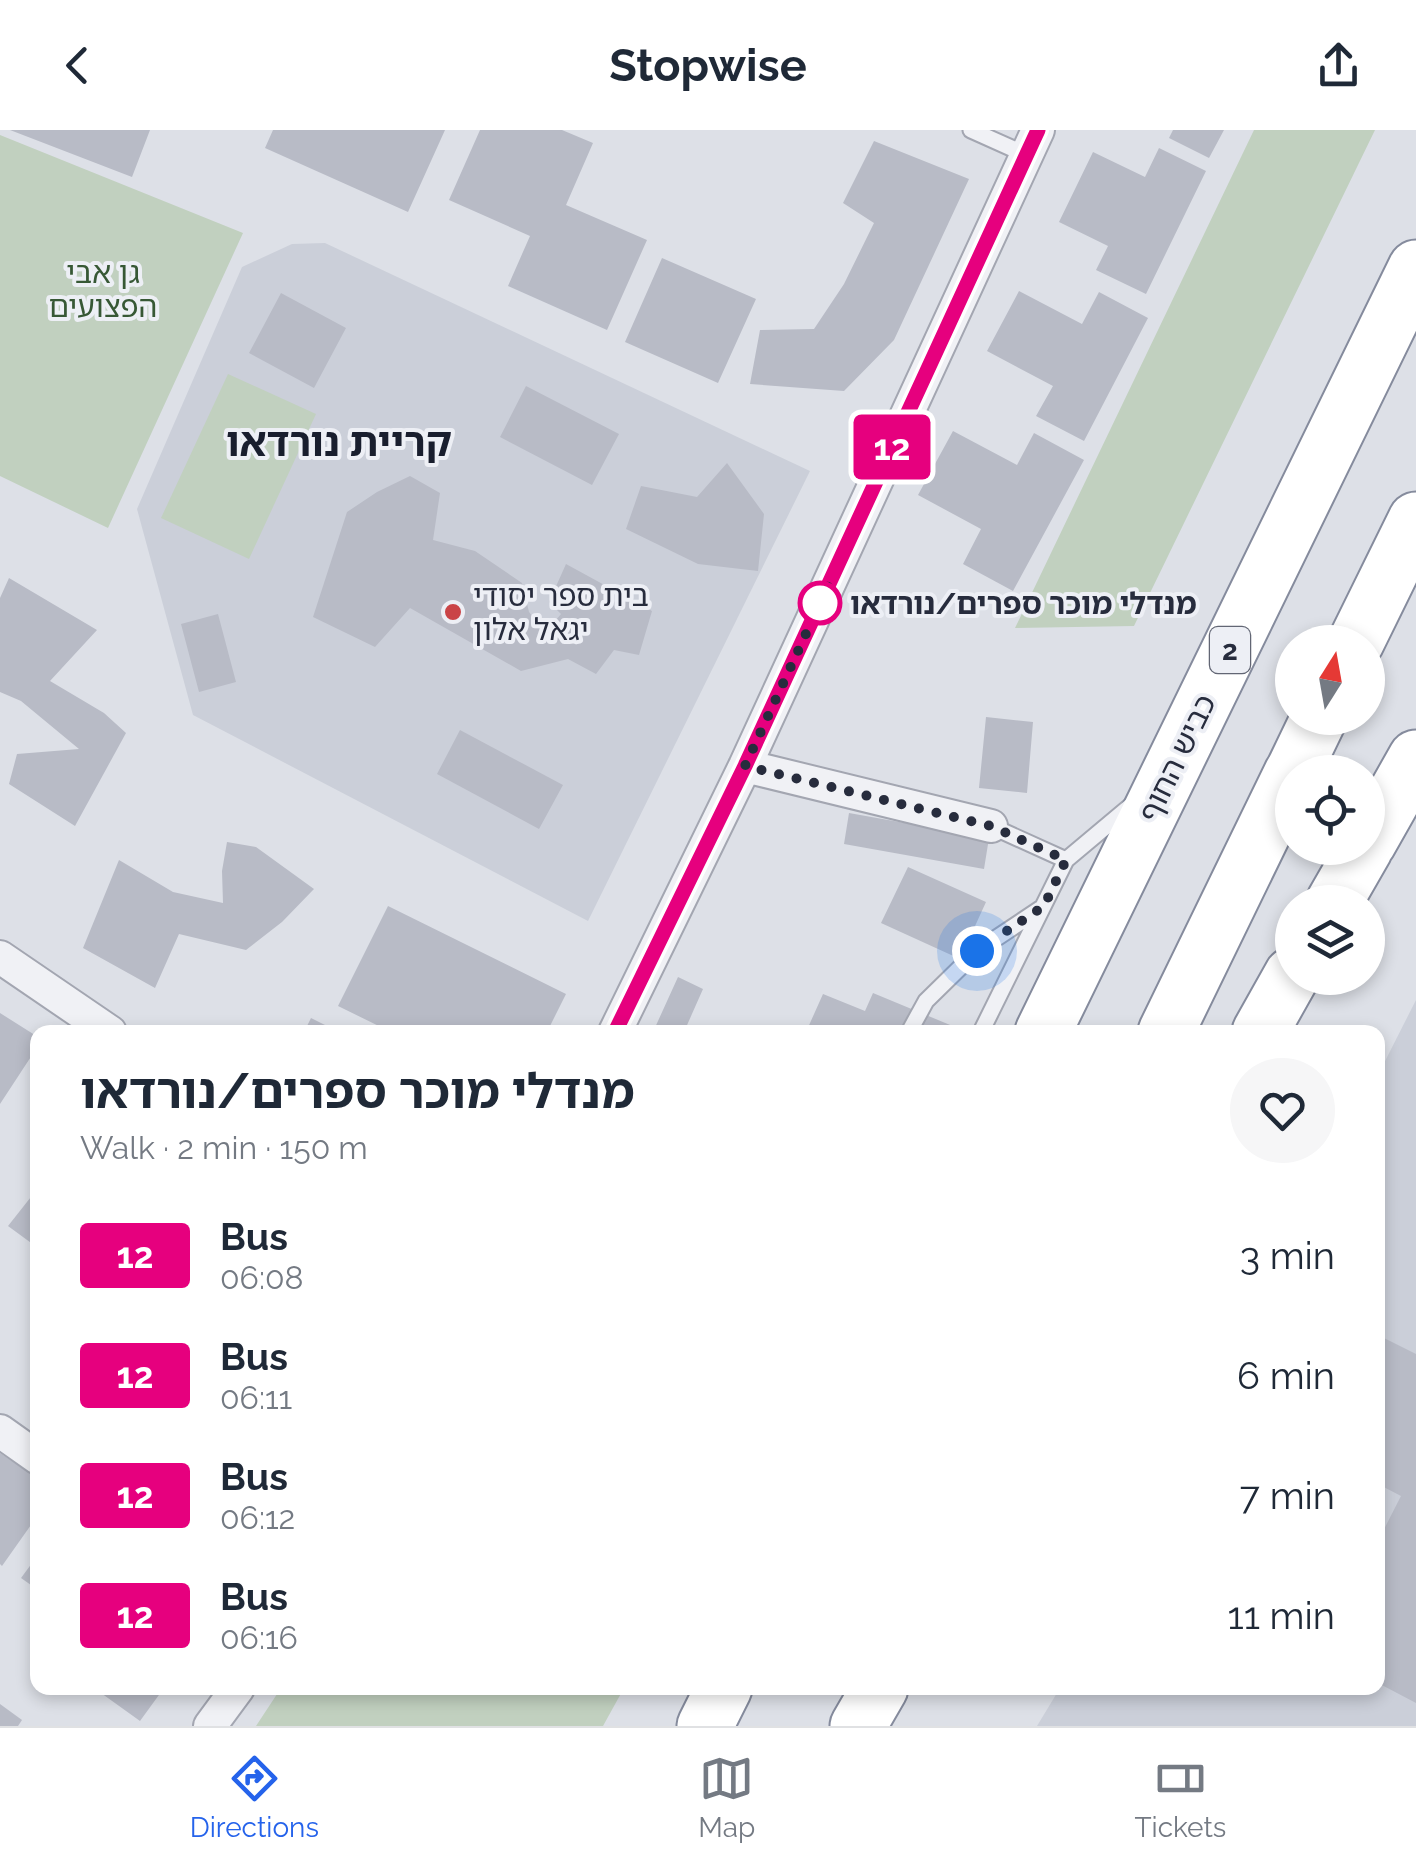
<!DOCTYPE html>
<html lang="en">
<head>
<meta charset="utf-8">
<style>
  :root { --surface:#fff; --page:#f6f6f7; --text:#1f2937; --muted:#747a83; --line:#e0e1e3; --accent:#2563eb }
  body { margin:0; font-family:Raleway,"Noto Sans Hebrew",sans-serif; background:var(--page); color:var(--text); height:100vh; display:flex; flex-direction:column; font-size:38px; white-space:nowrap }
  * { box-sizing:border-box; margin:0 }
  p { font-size:32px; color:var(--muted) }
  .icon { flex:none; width:55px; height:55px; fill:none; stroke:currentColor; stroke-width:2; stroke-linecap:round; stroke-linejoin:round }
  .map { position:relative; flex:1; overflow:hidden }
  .details { position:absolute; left:30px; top:895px; width:1355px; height:670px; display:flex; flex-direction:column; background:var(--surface); border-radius:20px; box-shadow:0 5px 15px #0003 }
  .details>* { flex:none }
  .badge { padding:0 20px; border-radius:8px; font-size:35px; line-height:65px }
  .needle { width:65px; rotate:11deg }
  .tools { position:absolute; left:1275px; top:495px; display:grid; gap:20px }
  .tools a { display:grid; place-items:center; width:110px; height:110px; border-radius:50%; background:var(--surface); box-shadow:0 5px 15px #0003; font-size:50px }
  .you { position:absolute; width:50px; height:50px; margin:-25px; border:8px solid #fff; border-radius:50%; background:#1a73e8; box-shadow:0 0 0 15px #1a73e833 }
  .map>.badge { position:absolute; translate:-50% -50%; box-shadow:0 0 0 5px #fff }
  .round { display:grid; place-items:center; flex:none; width:105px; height:105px; border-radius:52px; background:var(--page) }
  .summary { display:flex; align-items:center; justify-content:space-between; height:170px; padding:0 50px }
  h1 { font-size:48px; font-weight:700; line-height:75px }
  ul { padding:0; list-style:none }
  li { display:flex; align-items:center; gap:30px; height:120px; padding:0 50px }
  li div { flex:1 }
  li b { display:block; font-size:38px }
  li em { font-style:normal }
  li .badge { min-width:110px; font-weight:700; text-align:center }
  header { display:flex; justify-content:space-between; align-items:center; height:130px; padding:0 50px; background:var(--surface); font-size:45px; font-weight:700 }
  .tabs { display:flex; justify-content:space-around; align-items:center; height:140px; border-top:2px solid var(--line); background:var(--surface); font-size:28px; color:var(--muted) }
  .tabs a { display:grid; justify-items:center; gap:5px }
  .tabs .on { color:var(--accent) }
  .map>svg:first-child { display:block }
</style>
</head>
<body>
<header><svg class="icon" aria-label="back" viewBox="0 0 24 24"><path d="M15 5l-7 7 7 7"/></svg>Stopwise<svg class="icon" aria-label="share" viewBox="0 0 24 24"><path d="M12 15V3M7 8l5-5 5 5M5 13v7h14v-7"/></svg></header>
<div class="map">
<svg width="1416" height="1596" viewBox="0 0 1416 1596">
  <rect width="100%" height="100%" fill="#dde0e7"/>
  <!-- built -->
  <path fill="#cbcfd9" d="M325,113L810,341L588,791L193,585L137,379L242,137L292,114Z
    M1416,870V1596H1037L1060,1558H1378V945Z"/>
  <!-- green -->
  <path fill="#c1d0bf" d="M1254,0H1375L1134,496L1015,498Z
    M0,5L243,103L108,398L0,346Z
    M228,244L316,284L249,429L161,388Z
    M281,1558H624L603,1596H256Z"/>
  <!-- building -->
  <path fill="#b8bbc6" d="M10,0H150L132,47Z
    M273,0H445L408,82L265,18Z
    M480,0H562L593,13L566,75L647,110L607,200L508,156L530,106L449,70Z
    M1173,0H1224L1209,28L1169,8Z
    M874,11L969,49L894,210L844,261L750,254L760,200L814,199L844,154L874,93L843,73Z
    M1159,18L1206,41L1146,164L1096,140L1108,116L1059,92L1093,22L1145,47Z
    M662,128L756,169L718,253L625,212Z
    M1019,161L1082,194L1099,162L1148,188L1084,311L1036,286L1053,256L987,221Z
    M281,163L346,198L314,258L249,223Z
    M526,256L619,304L592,355L500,307Z
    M953,301L1017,335L1034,303L1084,330L1013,461L963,434L981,399L918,365Z
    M727,333L764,384L758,441L698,434L626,399L641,356L697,367Z
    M410,346L440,363L433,410L475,421L522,453L529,482L546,502L561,484L549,472L566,434L652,481L639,525L614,520L596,544L568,529L521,541L410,478L375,517L313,487L347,382L377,362Z
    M9,448L97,500L50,551L104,583L126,603L75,696L9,654L17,624L79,619L21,571L0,562V468Z
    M218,484L236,552L199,562L181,494Z
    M986,587L1033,592L1027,663L979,658Z
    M460,600L563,655L539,699L437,644Z
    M849,683L989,708L984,739L844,714Z
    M227,712L256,717L314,759L282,792L246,820L179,804L155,858L83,818L119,730L173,762L223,773L222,741Z
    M908,737L986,772L960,829L881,793Z
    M388,776L566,864L547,902H391L338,876Z
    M678,847L703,859L684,902H653Z
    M873,863L967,902H806L823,864L865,881Z
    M0,883L38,907V916L0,974Z
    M311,888L339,902H304Z
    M38,1058V1118L8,1096Z
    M1378,1205L1416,1224V1573L1378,1553V1411L1401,1366L1378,1354Z
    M0,1323L38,1349V1385L2,1436L0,1434Z
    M38,1425V1460L21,1448Z
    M94,1558H164L140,1591Z
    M0,1574L22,1590L18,1596H0Z"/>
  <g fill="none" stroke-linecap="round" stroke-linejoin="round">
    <!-- service casing -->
    <g stroke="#a3a6b1" stroke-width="19">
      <path id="service" d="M971,0L1027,25
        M1066,730L1134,673
        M909,902L926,871L977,821L1040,779
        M981,902L1066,730L991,696"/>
    </g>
    <!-- minor casing -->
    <g stroke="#a3a6b1" stroke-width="36">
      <path id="minor" d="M745,636L991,696
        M0,827L110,902
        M615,902L745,636L1038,0
        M0,1301L38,1328
        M210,1596L238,1558"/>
    </g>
    <!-- motorway casing -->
    <g stroke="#858b9d" stroke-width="59">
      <path id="motorway" d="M1356,512L1416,390
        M1293,642L1319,588
        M1368,713L1416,628
        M1334,772L1365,718
        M1043,902L1416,138
        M1166,902L1292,643
        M1260,902L1292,845
        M705,1596L724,1558
        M858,1596L880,1558"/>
    </g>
    <!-- service -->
    <use href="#service" stroke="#f0f1f5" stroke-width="15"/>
    <!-- minor -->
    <use href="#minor" stroke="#f0f1f5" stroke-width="32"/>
    <!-- motorway -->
    <use href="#motorway" stroke="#fff" stroke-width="55"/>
  </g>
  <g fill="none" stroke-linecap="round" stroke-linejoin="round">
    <!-- line casing -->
    <g stroke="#fff" stroke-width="22">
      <path id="line" d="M615,902L745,636L1038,0"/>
    </g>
    <!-- line -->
    <use href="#line" stroke="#e6007e" stroke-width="15"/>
    <!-- walk -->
    <path stroke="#272c3d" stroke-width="10" stroke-dasharray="0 18" d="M820,473L828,456L745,636L991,696L1066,730L1044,776L977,821"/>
  </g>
  <!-- markers -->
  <circle fill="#fff" stroke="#e6007e" stroke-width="5" cx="820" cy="473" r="20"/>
  <circle fill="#ca4447" stroke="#edeff5" stroke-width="4" cx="453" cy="482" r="10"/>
  <g text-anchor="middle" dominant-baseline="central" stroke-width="8" stroke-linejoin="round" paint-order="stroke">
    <!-- shield labels -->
    <rect fill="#edeff5" stroke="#626674" stroke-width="2.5" x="1210" y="497" width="40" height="46" rx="8"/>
    <g font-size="28" font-weight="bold" fill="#272c3d">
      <text x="1230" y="520">2</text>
    </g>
    <!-- park labels -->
    <g font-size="30" fill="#375835" stroke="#edeff5">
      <text x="103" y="142">גן אבי<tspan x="103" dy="34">הפצועים</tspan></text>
    </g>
    <!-- poi labels -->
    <g font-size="30" fill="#272c3d" stroke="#edeff5" text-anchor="start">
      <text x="473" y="465">בית ספר יסודי<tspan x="473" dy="34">יגאל אלון</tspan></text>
    </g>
    <!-- stop labels -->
    <g font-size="30" font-weight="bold" fill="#272c3d" stroke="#edeff5" text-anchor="start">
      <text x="850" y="473">מנדלי מוכר ספרים/נורדאו</text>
    </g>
    <!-- street labels -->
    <g font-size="30" fill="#272c3d" stroke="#edeff5">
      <text transform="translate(1177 628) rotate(-64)">כביש החוף</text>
    </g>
    <!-- district labels -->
    <g font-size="40" font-weight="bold" fill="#191e2e" stroke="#edeff5">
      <text x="339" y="311">קריית נורדאו</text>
    </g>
  </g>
</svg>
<div class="tools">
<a><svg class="needle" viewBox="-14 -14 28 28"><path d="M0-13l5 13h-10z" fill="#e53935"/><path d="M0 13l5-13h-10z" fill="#747a83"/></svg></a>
<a><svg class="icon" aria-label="locate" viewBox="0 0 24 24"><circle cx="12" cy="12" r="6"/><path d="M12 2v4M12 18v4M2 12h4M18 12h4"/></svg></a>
<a><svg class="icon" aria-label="layers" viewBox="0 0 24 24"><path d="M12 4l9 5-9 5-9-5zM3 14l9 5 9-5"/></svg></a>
</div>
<div class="you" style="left:977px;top:821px"></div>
<b class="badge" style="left:892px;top:317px;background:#e6007e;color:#fff">12</b>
<section class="details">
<div class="summary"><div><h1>מנדלי מוכר ספרים/נורדאו</h1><p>Walk · 2 min · 150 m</p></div><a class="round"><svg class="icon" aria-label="heart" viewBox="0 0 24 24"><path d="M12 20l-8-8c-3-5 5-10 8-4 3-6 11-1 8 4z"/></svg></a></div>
<ul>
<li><span class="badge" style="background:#e6007e;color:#fff">12</span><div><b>Bus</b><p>06:08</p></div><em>3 min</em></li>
<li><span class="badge" style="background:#e6007e;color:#fff">12</span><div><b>Bus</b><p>06:11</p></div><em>6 min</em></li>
<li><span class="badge" style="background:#e6007e;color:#fff">12</span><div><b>Bus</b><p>06:12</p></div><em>7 min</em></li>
<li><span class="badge" style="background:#e6007e;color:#fff">12</span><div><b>Bus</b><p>06:16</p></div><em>11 min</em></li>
</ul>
</section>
</div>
<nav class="tabs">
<a class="on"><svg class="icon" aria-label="directions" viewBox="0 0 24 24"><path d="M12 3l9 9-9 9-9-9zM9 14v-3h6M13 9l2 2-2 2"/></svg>Directions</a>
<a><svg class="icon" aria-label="map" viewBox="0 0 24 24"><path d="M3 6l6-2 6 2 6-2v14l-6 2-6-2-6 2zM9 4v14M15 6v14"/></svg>Map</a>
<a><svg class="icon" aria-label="tickets" viewBox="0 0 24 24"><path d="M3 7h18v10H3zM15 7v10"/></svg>Tickets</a>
</nav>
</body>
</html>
